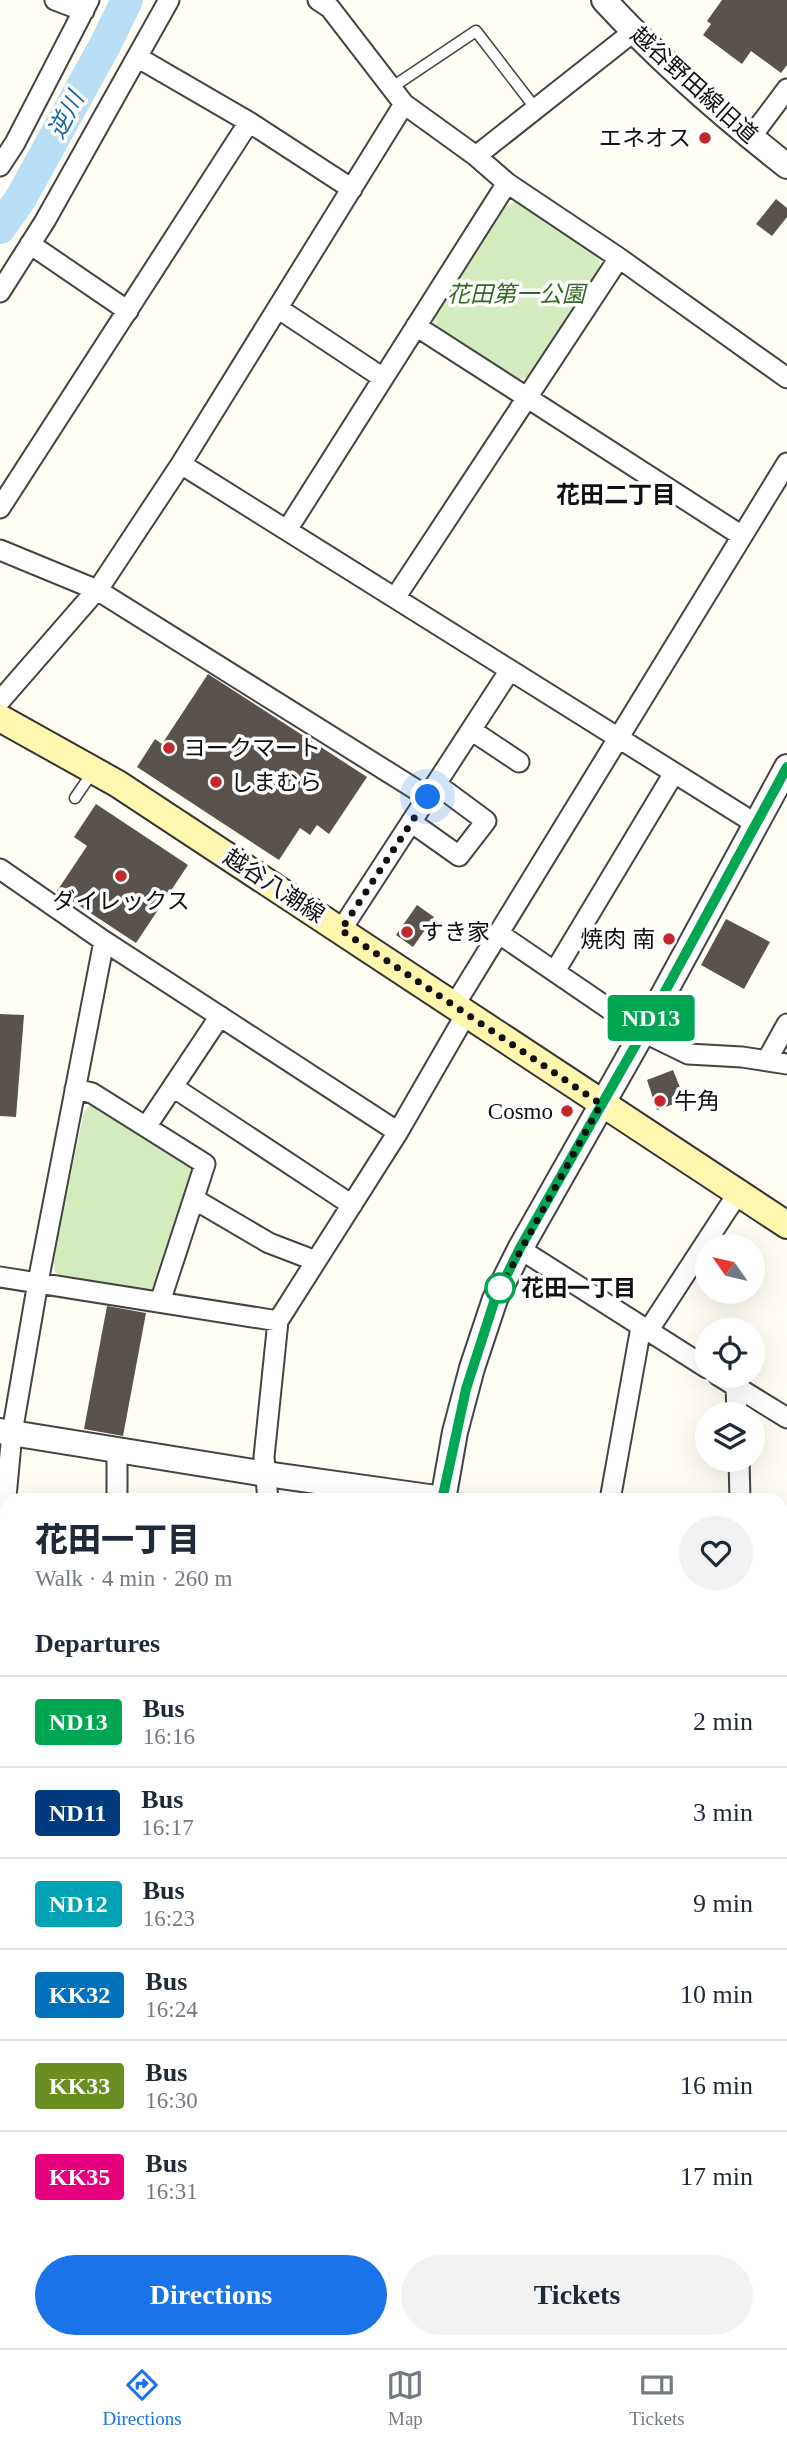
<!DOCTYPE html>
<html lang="en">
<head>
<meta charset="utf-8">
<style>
  :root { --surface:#fff; --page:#f2f2f3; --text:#1f2937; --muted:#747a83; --line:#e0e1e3; --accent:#1a73e8 }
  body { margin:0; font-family:"Times New Roman","Noto Sans JP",serif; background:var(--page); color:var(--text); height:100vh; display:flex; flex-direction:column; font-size:26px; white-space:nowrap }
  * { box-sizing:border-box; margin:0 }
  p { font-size:23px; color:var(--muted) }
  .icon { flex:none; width:38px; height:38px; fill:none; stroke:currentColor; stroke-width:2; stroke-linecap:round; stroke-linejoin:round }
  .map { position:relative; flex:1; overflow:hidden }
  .sheet { position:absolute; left:0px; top:1493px; width:788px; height:856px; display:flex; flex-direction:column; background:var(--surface); border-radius:21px 21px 0 0; box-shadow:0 7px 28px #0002 }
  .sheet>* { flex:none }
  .badge { padding:0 14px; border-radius:5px; font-size:24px; line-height:46px }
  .needle { width:46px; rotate:304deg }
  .fabs { position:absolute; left:695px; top:1234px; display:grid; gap:14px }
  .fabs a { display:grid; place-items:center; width:70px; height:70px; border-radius:50%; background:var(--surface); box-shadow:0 7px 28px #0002; font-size:35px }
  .you { position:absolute; width:35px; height:35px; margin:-18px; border:5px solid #fff; border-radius:50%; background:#1a73e8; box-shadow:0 0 0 10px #1a73e833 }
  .map>.badge { position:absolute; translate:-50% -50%; box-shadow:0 0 0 4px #fff }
  h2 { padding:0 35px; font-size:26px; line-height:63px }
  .round { display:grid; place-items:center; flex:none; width:74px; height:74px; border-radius:37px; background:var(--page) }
  .overview { display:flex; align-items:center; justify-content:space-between; height:119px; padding:0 35px }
  h1 { font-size:33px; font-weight:800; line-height:52px }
  .cta { display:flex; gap:14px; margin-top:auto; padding:14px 35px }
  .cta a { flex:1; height:80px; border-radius:42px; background:var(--accent); color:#fff; font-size:28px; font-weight:800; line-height:80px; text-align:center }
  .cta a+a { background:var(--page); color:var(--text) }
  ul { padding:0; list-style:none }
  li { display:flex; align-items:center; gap:21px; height:91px; padding:0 35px; border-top:2px solid var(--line) }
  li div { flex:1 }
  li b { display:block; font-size:26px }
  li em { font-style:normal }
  li .badge { min-width:77px; font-weight:700; text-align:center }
  .tab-bar { display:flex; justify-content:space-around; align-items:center; height:98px; border-top:2px solid var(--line); background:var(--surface); font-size:19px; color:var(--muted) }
  .tab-bar a { display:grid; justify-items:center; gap:4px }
  .tab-bar .on { color:var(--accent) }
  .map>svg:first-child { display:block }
</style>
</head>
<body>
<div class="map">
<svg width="787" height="2348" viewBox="0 0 787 2348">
  <rect width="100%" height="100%" fill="#fffdf4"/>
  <!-- green -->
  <path fill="#d4ebbd" d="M518,201L599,256L600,268L529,377L518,379L436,325L435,316L507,205Z
    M91,1104L99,1105L189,1165L193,1171L156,1287L151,1291L61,1279L55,1271L53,1257L84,1112Z"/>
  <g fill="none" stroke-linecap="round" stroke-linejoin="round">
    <!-- river -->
    <path stroke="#b9dff7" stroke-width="32" d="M0,228L21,198L105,45L127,0"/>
  </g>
  <!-- building -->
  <path fill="#5a524d" d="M722,0H787V65L781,73L751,51L742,64L703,35L711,24L707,21Z
    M776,199L787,208V217L772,236L756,224Z
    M208,674L367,777L329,834L317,825L310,835L300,828L279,860L137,767L155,739L162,744Z
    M96,804L188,865L136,943L57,891L87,846L74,837Z
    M417,905L434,917L413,947L396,935Z
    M726,919L770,942L744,989L701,965Z
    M0,1014L24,1015L16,1117L0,1116Z
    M673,1070L685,1100L657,1110L647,1080Z
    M107,1306L146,1313L123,1436L84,1429Z"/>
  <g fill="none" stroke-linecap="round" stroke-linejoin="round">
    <!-- service casing -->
    <g stroke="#444" stroke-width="13">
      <path id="service" d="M391,88L476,31L536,109
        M75,798L92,773"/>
    </g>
    <!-- minor casing -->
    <g stroke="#444" stroke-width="23">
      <path id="minor" d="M55,0L84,11
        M318,0L330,8L404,104L476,156L507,183L619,258L787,378
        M137,57L249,122
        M751,137L787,89
        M476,156L633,32
        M0,166L15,143L89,0
        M30,244L128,311
        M0,292L45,221L169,0
        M279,309L383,378
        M416,326L742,536
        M181,464L756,824
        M0,508L249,122L352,189
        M287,530L507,183
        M0,550L97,590L428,797
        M395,598L619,258
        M0,701L101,585L181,464L404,104
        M471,730L519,762
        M411,822L459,856L486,821L436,784
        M0,869L104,941L398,1132
        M341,930L510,670
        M498,933L643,1032L688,1054L742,1057L787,1064
        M555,971L674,773
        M454,1006L787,463
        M767,1060L787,1024
        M173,1087L352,1205
        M75,1089L92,1093L205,1164L160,1302
        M146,1127L220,1016
        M194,1199L269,1243L316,1261
        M520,1249L707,1368
        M0,1277L278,1321
        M648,1331L738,1193
        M719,1376L787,1418
        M736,1386L737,1414
        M117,1450V1500
        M739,1460L740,1500
        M268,1500L264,1457L278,1321L398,1132L466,1014
        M610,1500L641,1327
        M0,1561L12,1433L38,1282L104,941
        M780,1733H787
        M0,1737L7,1738
        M0,1881L7,1941
        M0,2074L7,2073
        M780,2081L787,2080
        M780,2160L787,2190
        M234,2342L235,2348
        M378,2342L380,2348
        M694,2342L696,2348
        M66,2348L100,2342"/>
    </g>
    <!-- tertiary casing -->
    <g stroke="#444" stroke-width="28">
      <path id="tertiary" d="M604,0C660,61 722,115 787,166
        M0,1431L266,1474L443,1499
        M443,1500L455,1432L472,1368L495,1299L520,1249L643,1032L787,767
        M0,2230L7,2229
        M545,2342L547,2348"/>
    </g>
    <!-- secondary casing -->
    <g stroke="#333" stroke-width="30">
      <path id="secondary" d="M0,718L118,784L787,1225"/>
    </g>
    <!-- service -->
    <use href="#service" stroke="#fff" stroke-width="10"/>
    <!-- minor -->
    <use href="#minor" stroke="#fff" stroke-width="19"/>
    <!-- tertiary -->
    <use href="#tertiary" stroke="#fff" stroke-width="24"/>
    <!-- secondary -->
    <use href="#secondary" stroke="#fff7b0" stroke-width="26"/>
  </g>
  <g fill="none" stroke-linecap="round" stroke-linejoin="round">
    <!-- line casing -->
    <g stroke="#fff" stroke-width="16">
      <path id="line" d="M442,1500L466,1389L495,1299L520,1248L643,1032L787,767"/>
    </g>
    <!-- line -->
    <use href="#line" stroke="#00a651" stroke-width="10"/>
    <!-- walk -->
    <path stroke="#111" stroke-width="7" stroke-dasharray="0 12.6" d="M428,797L341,930L601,1104L500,1288"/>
  </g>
  <!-- markers -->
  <g fill="#c3272c" stroke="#fff" stroke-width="2.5">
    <circle cx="705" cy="138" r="7"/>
    <circle cx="169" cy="748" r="7"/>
    <circle cx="216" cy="782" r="7"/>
    <circle cx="121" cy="876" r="7"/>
    <circle cx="407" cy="932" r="7"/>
    <circle cx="669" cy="939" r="7"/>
    <circle cx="660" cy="1101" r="7"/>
    <circle cx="567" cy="1111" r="7"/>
  </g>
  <circle fill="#fff" stroke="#00a651" stroke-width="3.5" cx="500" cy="1288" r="14"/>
  <g text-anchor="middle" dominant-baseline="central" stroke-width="7" stroke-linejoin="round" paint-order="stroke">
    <!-- street labels -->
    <g font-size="23" fill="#111" stroke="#fff">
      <text transform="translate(694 85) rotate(42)">越谷野田線旧道</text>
      <text transform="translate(274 886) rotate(33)">越谷八潮線</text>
    </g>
    <!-- poi labels -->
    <g font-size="23" fill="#111" stroke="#fff" text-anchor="start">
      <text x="691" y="138" text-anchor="end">エネオス</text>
      <text x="183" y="748">ヨークマート</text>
      <text x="230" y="782">しまむら</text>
      <text x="121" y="901" text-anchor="middle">ダイレックス</text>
      <text x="421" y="932">すき家</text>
      <text x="655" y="939" text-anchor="end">焼肉 南</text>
      <text x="674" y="1101">牛角</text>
      <text x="553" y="1111" text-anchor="end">Cosmo</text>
    </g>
    <!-- park labels -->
    <g font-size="23" font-style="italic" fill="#2e6a1f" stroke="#fff">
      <text x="516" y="294">花田第一公園</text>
    </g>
    <!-- stop labels -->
    <g font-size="23" font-weight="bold" fill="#111" stroke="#fff" text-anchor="start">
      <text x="521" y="1288">花田一丁目</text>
    </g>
    <!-- water labels -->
    <g font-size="24" font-style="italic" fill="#1765a5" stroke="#fff">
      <text transform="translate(66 115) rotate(-62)">逆川</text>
    </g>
    <!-- neighbourhood labels -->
    <g font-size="24" font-weight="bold" fill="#111" stroke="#fff">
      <text x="616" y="495">花田二丁目</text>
    </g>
  </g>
</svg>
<div class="fabs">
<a><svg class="needle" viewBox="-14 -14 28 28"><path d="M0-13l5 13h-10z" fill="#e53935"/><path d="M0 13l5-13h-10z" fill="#747a83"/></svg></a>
<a><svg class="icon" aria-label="locate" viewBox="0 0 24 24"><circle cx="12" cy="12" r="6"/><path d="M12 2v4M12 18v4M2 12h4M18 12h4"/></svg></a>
<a><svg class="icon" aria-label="layers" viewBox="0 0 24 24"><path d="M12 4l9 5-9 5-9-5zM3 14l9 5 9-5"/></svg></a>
</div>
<div class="you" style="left:428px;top:797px"></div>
<b class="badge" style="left:651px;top:1018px;background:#00a651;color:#fff">ND13</b>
<section class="sheet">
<div class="overview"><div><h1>花田一丁目</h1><p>Walk · 4 min · 260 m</p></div><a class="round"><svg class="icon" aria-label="heart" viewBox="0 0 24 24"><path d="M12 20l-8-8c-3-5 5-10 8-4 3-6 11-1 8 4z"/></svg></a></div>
<h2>Departures</h2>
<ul>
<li><span class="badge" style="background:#00a651;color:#fff">ND13</span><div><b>Bus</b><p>16:16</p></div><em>2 min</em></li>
<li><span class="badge" style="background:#003b80;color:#fff">ND11</span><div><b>Bus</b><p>16:17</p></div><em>3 min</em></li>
<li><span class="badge" style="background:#00a3b4;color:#fff">ND12</span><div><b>Bus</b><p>16:23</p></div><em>9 min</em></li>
<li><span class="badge" style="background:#0072bc;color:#fff">KK32</span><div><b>Bus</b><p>16:24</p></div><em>10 min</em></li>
<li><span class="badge" style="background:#6b8e23;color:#fff">KK33</span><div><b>Bus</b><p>16:30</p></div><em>16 min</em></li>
<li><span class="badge" style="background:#e6007e;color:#fff">KK35</span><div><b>Bus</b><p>16:31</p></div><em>17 min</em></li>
</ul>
<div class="cta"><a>Directions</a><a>Tickets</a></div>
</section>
</div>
<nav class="tab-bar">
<a class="on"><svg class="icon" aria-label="directions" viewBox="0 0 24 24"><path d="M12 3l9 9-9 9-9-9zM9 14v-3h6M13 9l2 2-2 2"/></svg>Directions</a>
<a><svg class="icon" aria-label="map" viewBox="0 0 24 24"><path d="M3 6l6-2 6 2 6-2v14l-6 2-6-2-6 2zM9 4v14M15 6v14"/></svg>Map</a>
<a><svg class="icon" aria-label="tickets" viewBox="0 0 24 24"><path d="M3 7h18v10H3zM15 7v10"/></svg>Tickets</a>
</nav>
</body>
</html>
